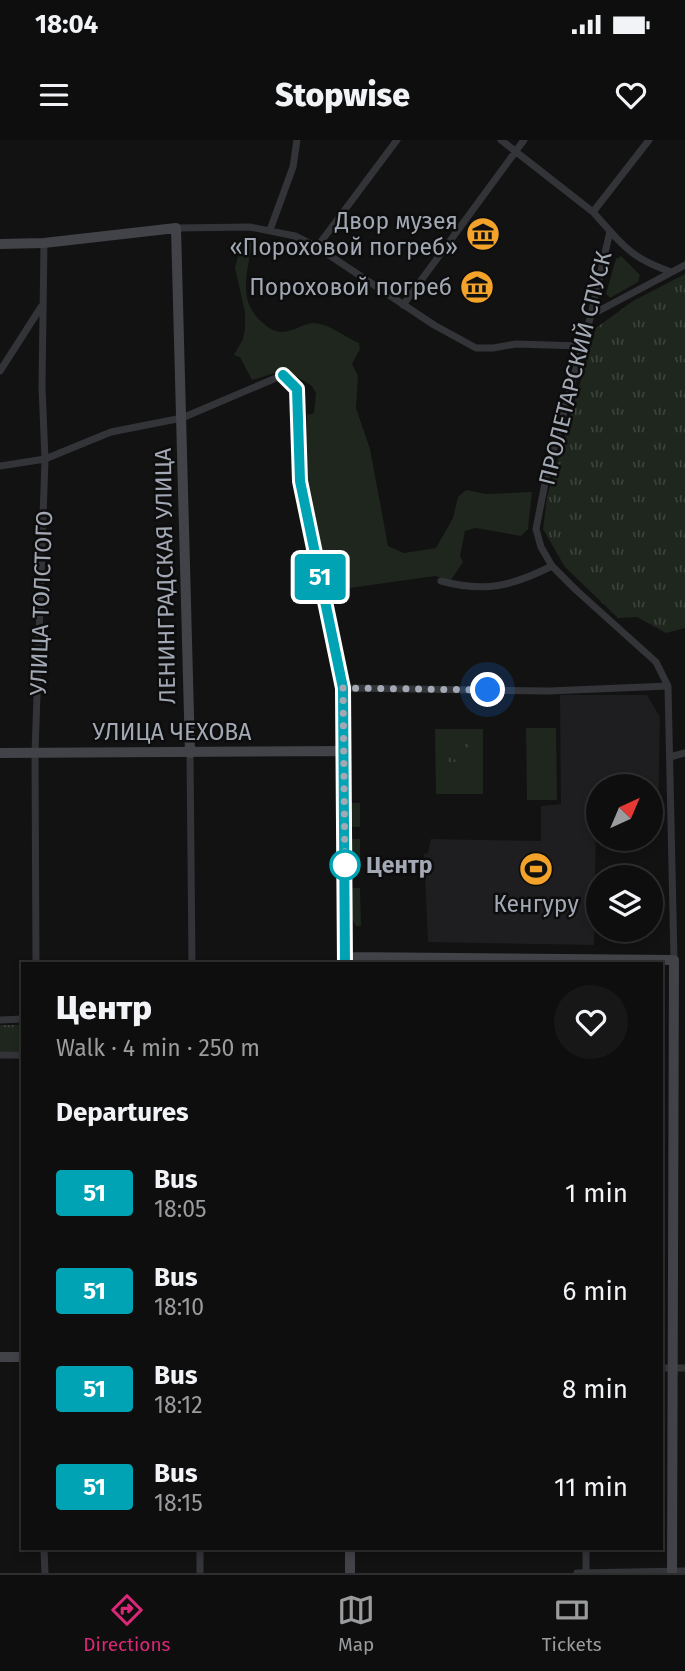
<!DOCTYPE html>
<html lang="en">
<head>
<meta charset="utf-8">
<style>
  :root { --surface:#0e0e0e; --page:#171717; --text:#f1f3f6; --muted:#9b9c9e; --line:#2e2e2e; --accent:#db2777 }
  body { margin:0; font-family:"Fira Sans",sans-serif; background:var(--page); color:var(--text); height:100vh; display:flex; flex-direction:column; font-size:26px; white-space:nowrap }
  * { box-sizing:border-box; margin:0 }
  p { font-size:23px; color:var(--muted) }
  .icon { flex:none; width:38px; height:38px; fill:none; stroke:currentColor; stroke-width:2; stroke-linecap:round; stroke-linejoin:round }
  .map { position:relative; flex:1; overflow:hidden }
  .drawer { position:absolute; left:21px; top:822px; width:642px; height:588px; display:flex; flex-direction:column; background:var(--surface); border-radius:0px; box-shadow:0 4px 10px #0003,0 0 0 2px var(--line) }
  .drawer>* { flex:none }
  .badge { padding:0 14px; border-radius:5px; font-size:24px; line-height:46px }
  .needle { width:46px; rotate:44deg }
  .fabs { position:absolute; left:586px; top:634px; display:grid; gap:14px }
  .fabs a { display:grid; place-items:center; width:77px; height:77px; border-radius:50%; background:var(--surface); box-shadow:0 4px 10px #0003,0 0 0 2px var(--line); font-size:35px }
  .you { position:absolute; width:35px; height:35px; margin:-18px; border:5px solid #fff; border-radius:50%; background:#1a73e8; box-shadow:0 0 0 10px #1a73e833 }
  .map>.badge { position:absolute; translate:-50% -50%; box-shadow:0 0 0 4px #fff }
  h2 { padding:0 35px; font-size:26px; line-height:63px }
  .round { display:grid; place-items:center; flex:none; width:74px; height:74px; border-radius:37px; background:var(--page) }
  .summary { display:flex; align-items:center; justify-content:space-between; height:119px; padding:0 35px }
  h1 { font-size:33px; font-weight:800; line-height:52px }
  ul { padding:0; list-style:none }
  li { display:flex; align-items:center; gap:21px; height:98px; padding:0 35px }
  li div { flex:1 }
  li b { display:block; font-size:26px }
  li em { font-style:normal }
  li .badge { min-width:77px; font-weight:700; text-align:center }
  .status { display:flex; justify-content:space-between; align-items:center; height:49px; padding:0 35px; background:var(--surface); direction:ltr }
  .status svg { height:19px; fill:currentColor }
  header { display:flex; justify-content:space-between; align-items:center; height:91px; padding:0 35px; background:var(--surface); font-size:32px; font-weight:800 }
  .dock { display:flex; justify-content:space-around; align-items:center; height:98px; border-top:2px solid var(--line); background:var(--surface); font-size:19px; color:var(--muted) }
  .dock a { display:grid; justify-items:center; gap:4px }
  .dock .current { color:var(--accent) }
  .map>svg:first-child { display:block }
</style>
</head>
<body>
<div class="status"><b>18:04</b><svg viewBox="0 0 49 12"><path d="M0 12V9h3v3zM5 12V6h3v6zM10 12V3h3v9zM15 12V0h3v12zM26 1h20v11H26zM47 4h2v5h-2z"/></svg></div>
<header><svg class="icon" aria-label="menu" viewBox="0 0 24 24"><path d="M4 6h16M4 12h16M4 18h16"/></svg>Stopwise<svg class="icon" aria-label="heart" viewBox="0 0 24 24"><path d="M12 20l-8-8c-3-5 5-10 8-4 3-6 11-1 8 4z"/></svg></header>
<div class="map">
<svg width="685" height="1433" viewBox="0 0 685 1433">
  <defs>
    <pattern id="park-tufts" width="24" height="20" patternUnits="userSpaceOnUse" patternTransform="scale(1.75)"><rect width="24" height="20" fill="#1e261e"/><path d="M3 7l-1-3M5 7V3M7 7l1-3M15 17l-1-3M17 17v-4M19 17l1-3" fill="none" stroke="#3c433c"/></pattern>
  </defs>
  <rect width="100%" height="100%" fill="#121213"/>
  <!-- built -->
  <path fill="#1e1e20" d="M560,555H647L660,577L658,674H651V646H598V672L589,671L588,679L596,681L594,805L428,802L424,714L428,713L431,699L541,701V666L561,664Z"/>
  <!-- grass -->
  <path fill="#1e261e" d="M244,95L253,96C250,126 234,159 263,183C268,188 275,192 282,192C293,192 304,183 314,183C331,184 344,197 359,203L360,209L352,224L358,236L356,268L370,309L388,406L404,413L436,408L453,378L458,357L466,350L486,354L532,352L528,389L521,396L476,388L465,391L460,416L463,422L451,440L435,436L328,451L327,434L306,348L307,275L314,273L316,253L311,245L292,234L281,231L252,240L240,217L234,215L243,199L245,189V172L235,128Z
    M621,116L640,135L638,142L610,158L606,154L616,119Z
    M526,588H556L557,660H527Z
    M435,589H483V654H436Z
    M350,663H360V687H350Z
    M350,699H360V732H351Z
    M351,748H360L361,786H356L351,777Z"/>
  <!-- park -->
  <path fill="url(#park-tufts)" d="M685,134V488L666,493L637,477L618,478L565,427L543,389L547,357L596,188L633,161Z
    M446,604H468L469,622H446Z
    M0,885H23V911L0,912Z"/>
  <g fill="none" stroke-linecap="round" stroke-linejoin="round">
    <!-- street -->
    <path stroke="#333438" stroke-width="7" d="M501,0L593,72L610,91L591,175L547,333L536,389L541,407L552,426L576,450L656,522L668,546L674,820
      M593,72L649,0
      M176,88L250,87L295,96L317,107L434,185L476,208H493L516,204L581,206
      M270,90L293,27L297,0
      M610,91C630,114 643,122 671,132
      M317,107L397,0
      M403,165L524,0
      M591,175L685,125
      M0,231L41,167
      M0,326L45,319L111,292L182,278L283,235L297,249L300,341L343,548L344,611
      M441,441C486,453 512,446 552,426
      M343,548L549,551L668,546
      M190,613L192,824
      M670,617L685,613
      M36,824L35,613L45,319L42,247L44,103
      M0,880L23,879
      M0,915H23
      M662,1228H685
      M44,1409L45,1433
      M200,1409V1433
      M577,1433L685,1431
      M586,1433V1409"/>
    <!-- secondary -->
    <path stroke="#414348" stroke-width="10" d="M0,104L44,103L176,88L190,613
      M0,613L344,611L345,824
      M345,817L674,820L672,1433
      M0,1217H23
      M350,1433V1409"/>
  </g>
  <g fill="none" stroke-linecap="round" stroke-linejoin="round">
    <!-- line casing -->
    <g stroke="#fff" stroke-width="16">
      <path id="line" d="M283,235L297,249L300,341L343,548L345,824"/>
    </g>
    <!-- line -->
    <use href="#line" stroke="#00a3b4" stroke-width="10"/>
    <!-- walk -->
    <path stroke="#a3a9b4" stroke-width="7" stroke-dasharray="0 12.6" d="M345,725V731L343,548L488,550"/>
  </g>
  <!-- icons -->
  <defs>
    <g id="museum-disc" transform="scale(1.75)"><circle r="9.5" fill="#f3a329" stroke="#0d0d0e"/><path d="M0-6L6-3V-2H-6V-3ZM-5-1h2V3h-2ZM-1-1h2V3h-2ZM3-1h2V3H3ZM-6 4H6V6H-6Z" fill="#111"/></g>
    <g id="stadium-disc" transform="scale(1.75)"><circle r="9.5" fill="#f3a329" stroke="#0d0d0e"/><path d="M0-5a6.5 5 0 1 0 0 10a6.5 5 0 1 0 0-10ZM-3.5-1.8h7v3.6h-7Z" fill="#111"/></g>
  </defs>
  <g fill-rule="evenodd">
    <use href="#museum-disc" x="483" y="94"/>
    <use href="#museum-disc" x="477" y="147"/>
    <use href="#stadium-disc" x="536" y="729"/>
  </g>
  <!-- markers -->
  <circle fill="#fff" stroke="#00a3b4" stroke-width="3.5" cx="345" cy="725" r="14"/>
  <g text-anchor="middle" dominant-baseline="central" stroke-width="5" stroke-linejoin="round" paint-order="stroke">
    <!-- poi labels -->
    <g font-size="23" fill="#a3a9b4" stroke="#0d0d0e" text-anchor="end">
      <text x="458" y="81">Двор музея<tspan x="458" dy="26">«Пороховой погреб»</tspan></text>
      <text x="452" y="147">Пороховой погреб</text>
      <text x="536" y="764" text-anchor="middle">Кенгуру</text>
    </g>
    <!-- street labels -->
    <g font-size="23" fill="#a3a9b4" stroke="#0d0d0e">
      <text transform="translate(575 228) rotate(-76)">ПРОЛЕТАРСКИЙ СПУСК</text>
      <text transform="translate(165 436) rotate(-91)">ЛЕНИНГРАДСКАЯ УЛИЦА</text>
      <text transform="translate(41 463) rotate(-88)">УЛИЦА ТОЛСТОГО</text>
      <text x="172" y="592">УЛИЦА ЧЕХОВА</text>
    </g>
    <!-- stop labels -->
    <g font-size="23" font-weight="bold" fill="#a3a9b4" stroke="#0d0d0e" text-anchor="start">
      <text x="366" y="725">Центр</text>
    </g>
  </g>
</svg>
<div class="fabs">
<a><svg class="needle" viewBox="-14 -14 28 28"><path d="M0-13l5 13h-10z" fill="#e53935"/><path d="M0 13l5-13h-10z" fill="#9b9c9e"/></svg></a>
<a><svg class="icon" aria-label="layers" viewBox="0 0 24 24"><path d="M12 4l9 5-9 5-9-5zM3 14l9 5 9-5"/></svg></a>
</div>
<div class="you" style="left:488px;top:550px"></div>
<b class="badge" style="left:320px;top:437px;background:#00a3b4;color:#fff">51</b>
<section class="drawer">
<div class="summary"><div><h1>Центр</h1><p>Walk · 4 min · 250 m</p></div><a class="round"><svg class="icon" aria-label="heart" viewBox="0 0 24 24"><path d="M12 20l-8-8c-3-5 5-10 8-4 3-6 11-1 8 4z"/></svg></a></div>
<h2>Departures</h2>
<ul>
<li><span class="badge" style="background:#00a3b4;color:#fff">51</span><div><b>Bus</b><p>18:05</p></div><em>1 min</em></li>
<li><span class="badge" style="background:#00a3b4;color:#fff">51</span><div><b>Bus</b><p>18:10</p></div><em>6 min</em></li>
<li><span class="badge" style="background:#00a3b4;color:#fff">51</span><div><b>Bus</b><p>18:12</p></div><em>8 min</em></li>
<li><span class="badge" style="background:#00a3b4;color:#fff">51</span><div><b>Bus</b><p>18:15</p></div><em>11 min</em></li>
</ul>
</section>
</div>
<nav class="dock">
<a class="current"><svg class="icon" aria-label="directions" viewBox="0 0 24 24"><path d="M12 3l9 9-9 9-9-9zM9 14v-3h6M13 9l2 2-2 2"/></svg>Directions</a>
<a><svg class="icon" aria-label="map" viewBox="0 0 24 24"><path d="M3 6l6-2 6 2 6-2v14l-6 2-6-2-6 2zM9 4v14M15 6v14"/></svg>Map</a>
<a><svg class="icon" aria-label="tickets" viewBox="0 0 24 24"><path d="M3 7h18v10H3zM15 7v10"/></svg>Tickets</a>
</nav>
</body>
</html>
